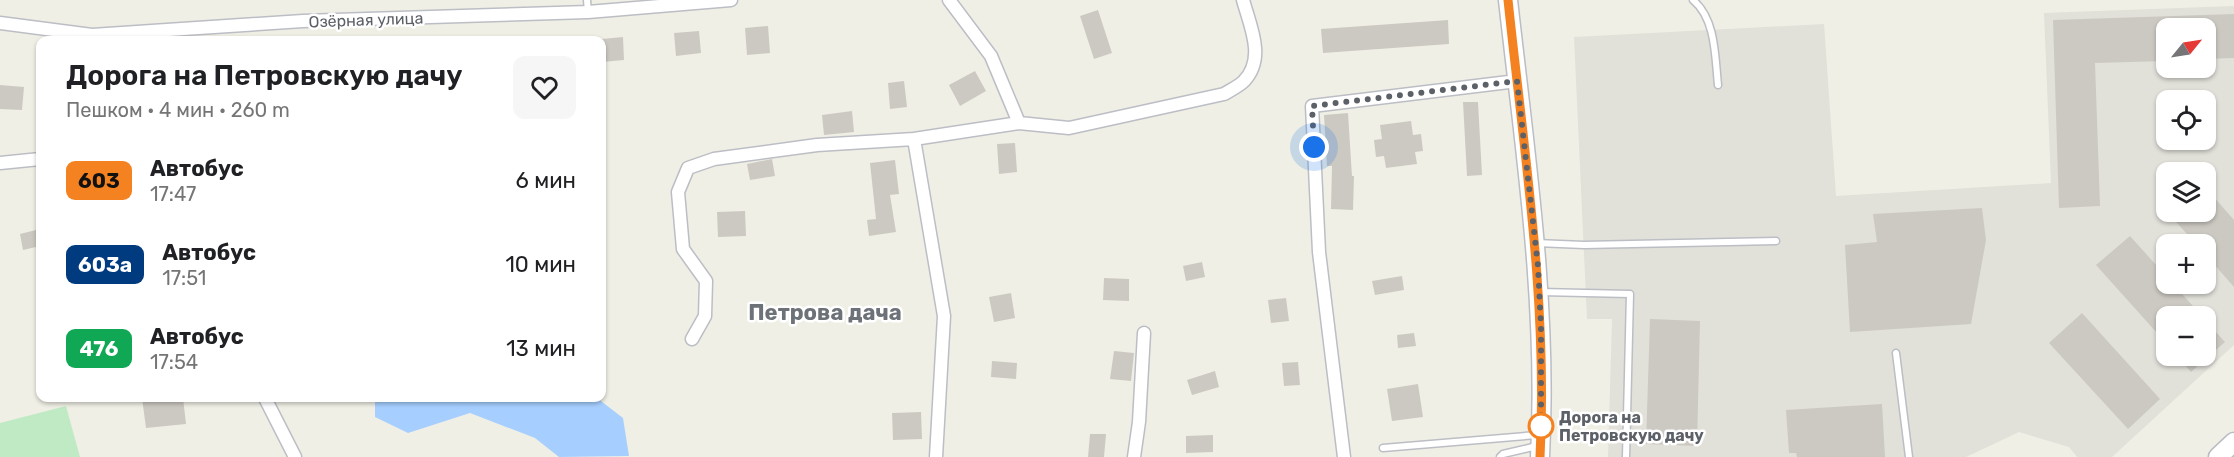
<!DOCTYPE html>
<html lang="ru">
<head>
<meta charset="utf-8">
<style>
  :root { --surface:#fff; --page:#f6f6f6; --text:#202124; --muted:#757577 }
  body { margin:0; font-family:Rubik,sans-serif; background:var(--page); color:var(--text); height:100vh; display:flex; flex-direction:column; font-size:22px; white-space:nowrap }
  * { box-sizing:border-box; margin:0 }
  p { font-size:20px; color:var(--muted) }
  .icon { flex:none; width:33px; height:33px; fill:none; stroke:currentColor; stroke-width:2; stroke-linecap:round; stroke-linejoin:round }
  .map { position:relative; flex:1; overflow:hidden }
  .sheet { position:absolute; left:36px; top:36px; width:570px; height:366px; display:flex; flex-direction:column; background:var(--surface); border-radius:12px; box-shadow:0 2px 4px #0004 }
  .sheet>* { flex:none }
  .badge { padding:0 12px; border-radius:9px; font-size:21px; line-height:39px }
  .needle { width:39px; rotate:60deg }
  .buttons { position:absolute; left:2156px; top:18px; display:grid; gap:12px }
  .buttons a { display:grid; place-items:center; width:60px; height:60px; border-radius:12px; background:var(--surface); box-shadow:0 2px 4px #0004; font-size:30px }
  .you { position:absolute; width:30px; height:30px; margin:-15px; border:4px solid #fff; border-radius:50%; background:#1a73e8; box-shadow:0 0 0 9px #1a73e833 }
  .map>.badge { position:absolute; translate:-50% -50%; box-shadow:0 0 0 3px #fff }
  .round { display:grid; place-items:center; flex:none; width:63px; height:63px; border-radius:12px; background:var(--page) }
  .overview { display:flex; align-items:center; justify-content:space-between; height:102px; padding:0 30px }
  h1 { font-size:28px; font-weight:600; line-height:45px }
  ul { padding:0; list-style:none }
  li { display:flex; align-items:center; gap:18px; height:84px; padding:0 30px }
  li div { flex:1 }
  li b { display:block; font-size:22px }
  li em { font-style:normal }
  li .badge { min-width:66px; font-weight:700; text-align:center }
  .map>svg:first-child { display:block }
</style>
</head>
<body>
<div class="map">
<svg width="2234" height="457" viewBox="0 0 2234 457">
  <rect width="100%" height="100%" fill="#f0efe5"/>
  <!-- industrial -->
  <path fill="#e1e0d9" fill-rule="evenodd" d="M2234,6V345L2112,457H2077L2069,447L2019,432L1966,457H1608L1612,319H1587L1574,37L1824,24L1836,196L2051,183L2044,13ZM2166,28H2205V68H2166ZM2166,100H2205V140H2166ZM2166,172H2205V212H2166ZM2166,244H2205V284H2166ZM2166,316H2205V356H2166Z"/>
  <!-- green -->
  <path fill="#bfeac4" d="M66,406L80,457H0V423Z"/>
  <!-- water -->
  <path fill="#a6cfff" d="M375,398H597L623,418L629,456L559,457L535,438L470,413L408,433L375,417Z"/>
  <!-- building -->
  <path fill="#ccc9c2" d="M1098,10L1112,53L1094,59L1080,16Z
    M2234,14V58L2205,59V28H2166V61L2095,63L2100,206L2059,208L2053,20Z
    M1448,20L1449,44L1323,53L1321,29Z
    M768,26L770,53L747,55L745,28Z
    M699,31L701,53L676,56L674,33Z
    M623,37L624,60L602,62V39Z
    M975,71L986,91L960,106L949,85Z
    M904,81L907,107L890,109L888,83Z
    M0,85L24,87L22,110L0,109Z
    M1463,102H1478L1482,175L1467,176Z
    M852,111L854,132L824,135L822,115Z
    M1348,113L1352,176H1354L1353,210L1331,209L1332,166H1327L1324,115Z
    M1411,121L1413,135L1421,134L1423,151L1415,152L1417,164L1386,168L1384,156L1376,157L1374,140L1382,139L1380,125Z
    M1015,143L1017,172L999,174L997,144Z
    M772,159L775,176L750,180L747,164Z
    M895,160L899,194L890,195L896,232L869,236L867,220L876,219L870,163Z
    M2205,187L2234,220V287L2205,254V244H2196L2167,212H2205Z
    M1982,208L1986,240L1971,324L1850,332L1845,245L1877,242L1873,214Z
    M745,211L746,236L718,237L717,212Z
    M40,229V246L23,250L20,234Z
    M2130,236L2166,276V284H2173L2202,316H2166V343L2096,265Z
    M1202,262L1205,277L1186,281L1183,266Z
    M1402,276L1404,290L1375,295L1372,281Z
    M1104,278L1129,279V301L1103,300Z
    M1011,293L1015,318L994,322L989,297Z
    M1286,298L1289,321L1271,323L1268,300Z
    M2082,313L2160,399L2128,429L2049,343Z
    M1650,319L1700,321L1697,446L1646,444Z
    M2205,320L2225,342L2191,372L2177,356H2205Z
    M1414,333L1416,346L1398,348L1397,335Z
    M1114,351L1134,353L1131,381L1110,379Z
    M992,361L1017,363L1016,379L991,377Z
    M1298,362L1300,385L1284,386L1282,363Z
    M1215,371L1219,387L1192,395L1187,380Z
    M1418,384L1423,417L1392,421L1387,389Z
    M142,398H183L186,424L146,428Z
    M1882,404L1885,457H1797L1796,453H1789L1786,410Z
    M921,412L922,439L893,440L892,413Z
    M1090,434H1106L1104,457H1088Z
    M1213,435V452L1186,453V436Z"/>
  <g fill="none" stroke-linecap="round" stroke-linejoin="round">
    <!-- lane casing -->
    <g stroke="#bcbec5" stroke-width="9">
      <path id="lane" d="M587,0L588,12
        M1693,0C1716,19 1715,57 1718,85
        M1536,243L1584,245L1776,241
        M1540,292L1630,294L1626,457
        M1896,353L1909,457
        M1383,448L1537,435
        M1500,457L1503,454L1537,446"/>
    </g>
    <!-- street casing -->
    <g stroke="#bcbec5" stroke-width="15">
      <path id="street" d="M949,0L991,56L1019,123
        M0,23L92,35L303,21L588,12L731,0
        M914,139L944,316L936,457
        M0,163L40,159
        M692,339L705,316L706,281L683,249L678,192L688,168L714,159L817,145L914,139L1019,123L1069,128L1224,94C1231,90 1239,86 1244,81C1266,58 1250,26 1243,0
        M265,398L295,457
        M1134,457L1139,422L1144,333
        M1344,457L1319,252L1312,106L1517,81"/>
    </g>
    <!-- secondary casing -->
    <g stroke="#babdc4" stroke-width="21">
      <path id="secondary" d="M1508,0C1525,152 1548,303 1540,457
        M2218,457L2234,442"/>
    </g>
    <!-- lane -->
    <use href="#lane" stroke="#fff" stroke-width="6"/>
    <!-- street -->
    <use href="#street" stroke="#fff" stroke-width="12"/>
    <!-- secondary -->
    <use href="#secondary" stroke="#fff" stroke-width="18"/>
  </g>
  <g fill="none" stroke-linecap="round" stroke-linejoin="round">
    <!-- line casing -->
    <g stroke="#fff" stroke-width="14">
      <path id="line" d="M1508,0C1524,152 1548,303 1540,457"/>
    </g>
    <!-- line -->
    <use href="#line" stroke="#f58220" stroke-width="9"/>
    <!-- walk -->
    <path stroke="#5c6067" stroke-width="6" stroke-dasharray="0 10.8" d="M1314,147L1312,106L1517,81L1538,266L1541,326V426"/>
  </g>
  <!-- markers -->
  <circle fill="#fff" stroke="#f58220" stroke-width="3" cx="1541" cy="426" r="12"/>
  <g text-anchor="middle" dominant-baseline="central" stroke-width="5" stroke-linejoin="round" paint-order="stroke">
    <!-- street labels -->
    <g font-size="16" fill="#5c6067" stroke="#fff">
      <text transform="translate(366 20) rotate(-2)">Озёрная улица</text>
    </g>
    <!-- stop labels -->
    <g font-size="16" font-weight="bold" fill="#5c6067" stroke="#fff" text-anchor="start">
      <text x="1559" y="417">Дорога на<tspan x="1559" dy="18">Петровскую дачу</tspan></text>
    </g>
    <!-- district labels -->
    <g font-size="22" font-weight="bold" fill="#6d7279" stroke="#fff">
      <text x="825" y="312">Петрова дача</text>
    </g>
  </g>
</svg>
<div class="buttons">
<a><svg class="needle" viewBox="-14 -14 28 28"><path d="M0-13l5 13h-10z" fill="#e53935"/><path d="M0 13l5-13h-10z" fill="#757577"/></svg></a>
<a><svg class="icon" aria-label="locate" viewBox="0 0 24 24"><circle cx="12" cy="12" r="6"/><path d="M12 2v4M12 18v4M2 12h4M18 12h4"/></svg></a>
<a><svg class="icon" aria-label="layers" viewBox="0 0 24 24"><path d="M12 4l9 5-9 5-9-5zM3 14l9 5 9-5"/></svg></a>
<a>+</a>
<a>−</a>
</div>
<div class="you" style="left:1314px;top:147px"></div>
<section class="sheet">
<div class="overview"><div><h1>Дорога на Петровскую дачу</h1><p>Пешком · 4 мин · 260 m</p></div><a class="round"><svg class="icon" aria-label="heart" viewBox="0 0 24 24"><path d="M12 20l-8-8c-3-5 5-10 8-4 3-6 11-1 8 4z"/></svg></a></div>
<ul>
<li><span class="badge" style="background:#f58220;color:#111">603</span><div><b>Автобус</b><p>17:47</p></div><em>6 мин</em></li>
<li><span class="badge" style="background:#003b80;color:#fff">603а</span><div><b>Автобус</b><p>17:51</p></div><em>10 мин</em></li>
<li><span class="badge" style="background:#10a855;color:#fff">476</span><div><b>Автобус</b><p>17:54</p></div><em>13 мин</em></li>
</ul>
</section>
</div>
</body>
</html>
